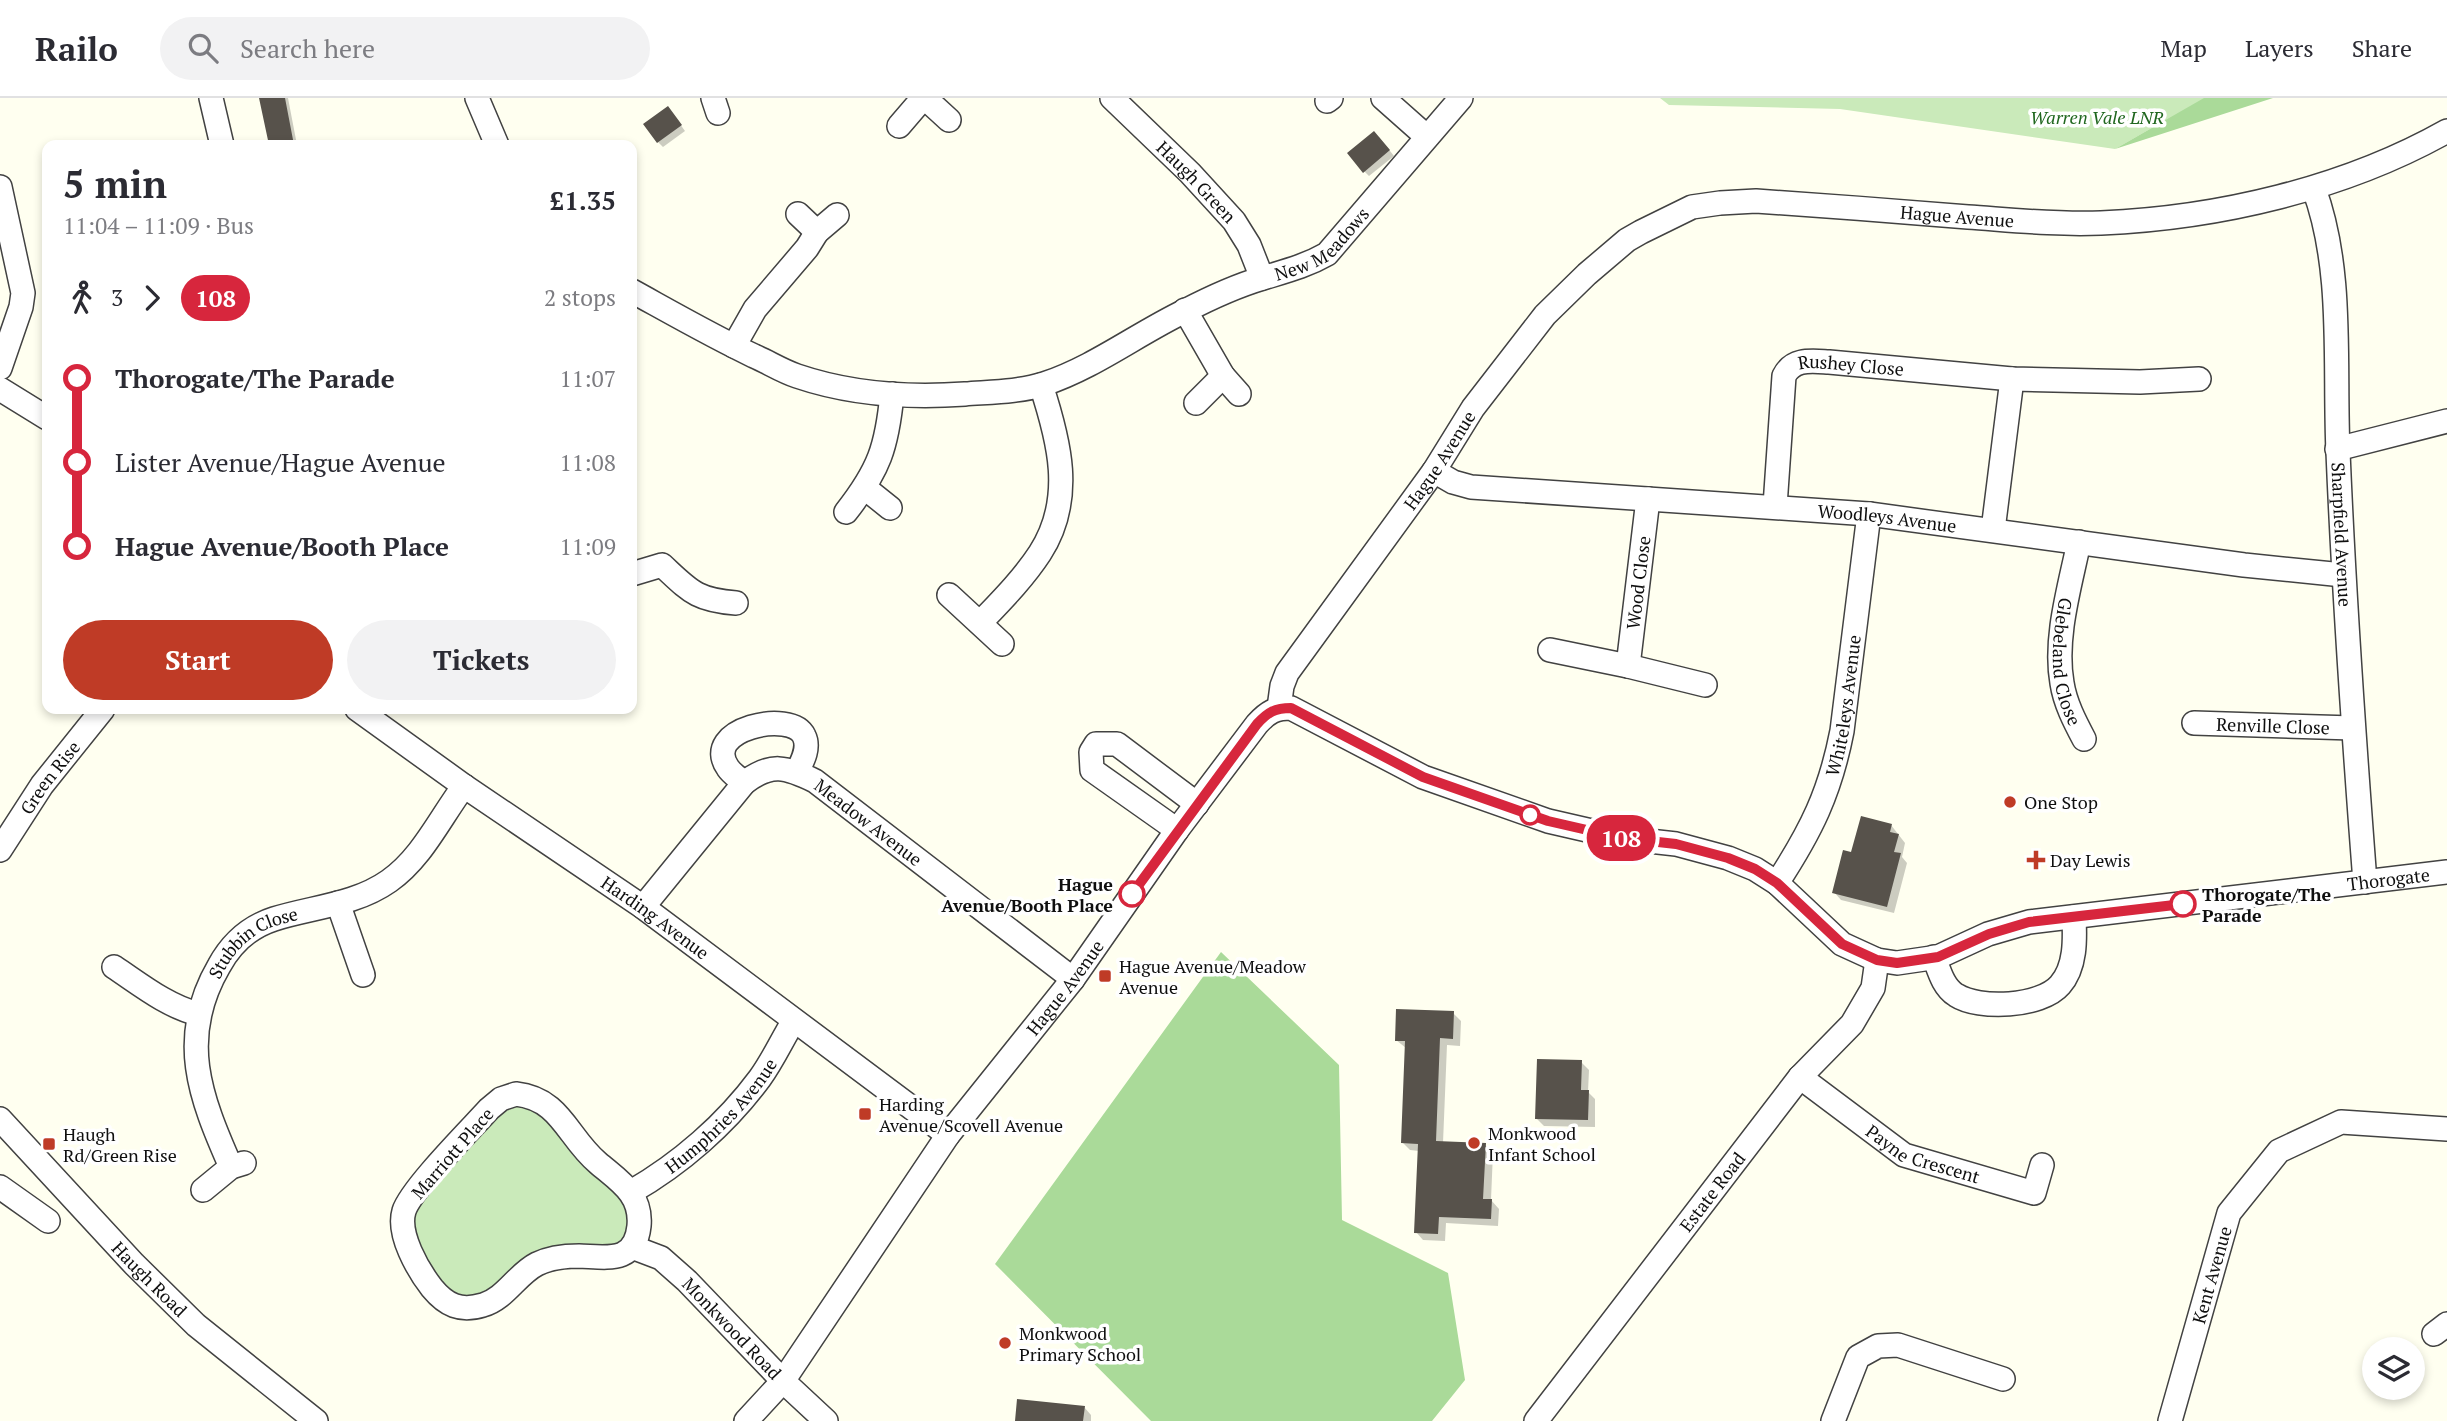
<!DOCTYPE html>
<html lang="en">
<head>
<meta charset="utf-8">
<style>
  :root { --surface:#fff; --page:#f2f2f3; --text:#2b2b33; --muted:#7c7c81; --line:#e1e1e2; --accent:#bf3b26 }
  body { margin:0; font-family:"PT Serif",serif; background:var(--page); color:var(--text); height:100vh; display:flex; flex-direction:column; font-size:26px; white-space:nowrap }
  * { box-sizing:border-box; margin:0 }
  p { font-size:23px; color:var(--muted) }
  .icon { flex:none; width:38px; height:38px; fill:none; stroke:currentColor; stroke-width:2; stroke-linecap:round; stroke-linejoin:round }
  .map { position:relative; flex:1; overflow:hidden }
  .details { position:absolute; left:42px; top:42px; width:595px; height:574px; display:flex; flex-direction:column; background:var(--surface); border-radius:14px; box-shadow:0 4px 10px #0003 }
  .details>* { flex:none }
  .badge { padding:0 14px; border-radius:23px; font-size:24px; line-height:46px }
  .controls { position:absolute; left:2362px; top:1239px; display:grid; gap:14px }
  .controls a { display:grid; place-items:center; width:63px; height:63px; border-radius:50%; background:var(--surface); box-shadow:0 4px 10px #0003; font-size:35px }
  .map>.badge { position:absolute; translate:-50% -50%; box-shadow:0 0 0 4px #fff }
  .legs { display:flex; align-items:center; gap:10px; height:77px; padding:0 21px; font-size:23px }
  .legs p { margin-inline-start:auto }
  .summary { display:flex; align-items:center; justify-content:space-between; height:119px; padding:0 21px }
  h1 { font-size:38px; font-weight:700; line-height:52px }
  .cta { display:flex; gap:14px; margin-top:auto; padding:14px 21px }
  .cta a { flex:1; height:80px; border-radius:42px; background:var(--accent); color:#fff; font-size:28px; font-weight:700; line-height:80px; text-align:center }
  .cta a+a { background:var(--page); color:var(--text) }
  ul { padding:0 21px; list-style:none }
  li { display:flex; align-items:center; gap:24px; height:84px; font-size:26px }
  li i { display:grid; place-items:center; width:10px; height:100%; margin:0 9px; background:currentColor }
  li i::after { content:''; width:18px; height:18px; margin:-9px; border:5px solid; border-radius:50%; background:var(--surface) }
  li p { margin-inline-start:auto }
  li:first-child i { background:linear-gradient(#0000 50%,currentColor 0) }
  li:last-child i { background:linear-gradient(currentColor 50%,#0000 0) }
  header { display:flex; align-items:center; gap:42px; box-sizing:border-box; height:98px; padding:0 35px; background:var(--surface); border-bottom:2px solid var(--line) }
  header strong { font-size:33px }
  nav { display:flex; gap:38px; margin-inline-start:auto; font-size:24px }
  .search { width:490px; height:63px; background:var(--page); display:flex; align-items:center; gap:18px; box-sizing:border-box; padding:0 24px; border-radius:38px; color:var(--muted); font-size:26px }
  .map>svg:first-child { display:block }
</style>
</head>
<body>
<header>
<strong>Railo</strong>
<div class="search"><svg class="icon" aria-label="search" viewBox="0 0 24 24"><circle cx="10" cy="10" r="6"/><path d="M15 15l6 6"/></svg>Search here</div>
<nav><a>Map</a><a>Layers</a><a>Share</a></nav>
</header>
<div class="map">
<svg width="2447" height="1323" viewBox="0 0 2447 1323">
  <rect width="100%" height="100%" fill="#fffff0"/>
  <!-- green -->
  <path fill="#caeaba" d="M1660,0H2250L2157,27L2115,51L1840,11L1669,7Z
    M531,998L631,1094L632,1149L577,1158L501,1197L444,1203L404,1111L489,1011Z"/>
  <!-- forest -->
  <path fill="#aada99" d="M2204,0H2273L2115,51Z
    M1221,854L1339,967L1342,1122L1448,1175L1465,1282L1432,1323H1151L995,1166Z"/>
  <!-- shadow -->
  <path fill="#0003" d="M261,0H288L297,47H272Z
    M672,15L685,33L663,49L658,44Z
    M1379,39L1394,58L1369,78L1364,73Z
    M1891,727L1905,745L1902,759L1907,765L1894,815L1841,802L1834,794L1853,756Z
    M1453,915L1461,923L1460,948L1447,947L1443,1045L1485,1047L1493,1054L1491,1102L1499,1111L1498,1128L1446,1125L1445,1143L1423,1142L1416,1134L1419,1053L1410,1052L1402,1044L1406,950L1396,942Z
    M1581,964L1589,972L1588,994L1595,1001V1029L1544,1028L1536,1020Z
    M1084,1309L1091,1317V1323H1017Z"/>
  <!-- building -->
  <path fill="#57524b" d="M259,0H285L294,47H269Z
    M668,8L682,27L657,45L643,26Z
    M1374,33L1390,52L1363,75L1347,55Z
    M1861,718L1892,726L1890,734L1899,736L1894,754L1901,755L1887,809L1832,795L1843,752L1851,754Z
    M1396,911L1454,913L1453,941L1440,940L1436,1043L1486,1045L1483,1101H1492L1491,1121L1439,1119L1438,1136L1414,1135L1418,1046L1401,1045L1405,943H1395Z
    M1537,961L1582,962L1581,992H1589L1588,1022L1535,1021Z
    M1017,1301L1085,1308L1083,1323H1015Z"/>
  <g fill="none" stroke-linecap="round" stroke-linejoin="round">
    <!-- minor casing -->
    <g stroke="#424242" stroke-width="26">
      <g id="minor">
        <path d="M211,0L222,47"/>
        <path d="M477,0L497,47"/>
        <path d="M713,0L718,15"/>
        <path d="M925,0L949,22"/>
        <path id="s1" d="M1112,0L1190,75L1234,123L1249,147L1262,180"/>
        <path d="M1383,0L1427,39"/>
        <path d="M1327,3L1331,0"/>
        <path d="M899,28L923,0"/>
        <path d="M0,89L23,195L21,209L0,270"/>
        <path id="s2" d="M2314,91C2344,172 2334,268 2338,354C2344,498 2354,641 2365,784"/>
        <path d="M798,116L817,134"/>
        <path id="s3" d="M632,193C672,215 712,238 754,258C768,264 782,273 797,278C850,296 909,300 965,296C990,294 1019,294 1044,286C1095,269 1137,236 1185,213C1210,200 1236,188 1263,180C1286,173 1306,168 1327,156L1461,0"/>
        <path d="M1185,212L1223,278L1239,296"/>
        <path d="M734,248L755,211L807,150L817,134L837,117"/>
        <path d="M0,291L47,320"/>
        <path d="M1196,305L1223,278"/>
        <path d="M2337,351L2447,323"/>
        <path id="s4" d="M1434,373L1453,384L1471,389L1869,416L2244,467L2343,477"/>
        <path d="M865,390L890,410"/>
        <path id="s5" d="M1775,408L1784,278C1793,260 1811,263 1829,264L2012,281L2140,284L2199,281"/>
        <path d="M846,414C879,372 887,349 892,296"/>
        <path d="M1993,432L2012,281"/>
        <path id="s6" d="M2079,444C2070,488 2054,540 2062,585C2065,605 2075,624 2084,641"/>
        <path d="M632,476L662,467C690,493 696,502 736,505"/>
        <path d="M949,497L1002,546"/>
        <path d="M980,525C1001,503 1023,481 1040,455C1075,401 1059,342 1041,287"/>
        <path d="M1550,552L1628,568L1705,587"/>
        <path id="s7" d="M1628,568L1648,401"/>
        <path id="s8" d="M1279,610L1282,588L1287,575L1434,373L1473,310L1545,217L1587,176L1627,142L1641,134L1692,109L1720,105L1756,103C1827,108 1897,113 1968,119C2011,122 2057,127 2101,125C2218,120 2344,91 2447,33"/>
        <path id="s9" d="M357,611L464,688L643,809L948,1037"/>
        <path id="s10" d="M2194,625L2353,630"/>
        <path d="M744,685C739,680 732,676 728,670C700,631 792,611 804,638C810,650 802,664 797,674"/>
        <path d="M1177,732L1092,672L1091,654L1096,646H1117L1197,706"/>
        <path id="s11" d="M0,752L42,687L103,611"/>
        <path id="s12" d="M1777,785C1811,733 1830,695 1842,633L1869,416"/>
        <path d="M338,805L363,877"/>
        <path id="s13" d="M643,809L744,685C771,664 786,669 815,683L1073,881"/>
        <path d="M1934,859C1939,872 1943,889 1956,897C1979,912 2041,909 2060,887C2076,869 2075,841 2074,819"/>
        <path d="M114,869C141,887 167,908 198,916"/>
        <path id="s14" d="M1800,979L1904,1057L2034,1095L2042,1067"/>
        <path d="M516,996C561,1001 567,1039 598,1065C619,1083 642,1096 639,1128C635,1166 607,1159 579,1158C565,1158 549,1160 537,1166C517,1176 505,1201 483,1207C460,1214 446,1207 432,1190C418,1172 397,1136 404,1113C411,1091 471,1031 489,1011L501,1001Z"/>
        <path id="s15" d="M0,1021L134,1166L196,1227L316,1323"/>
        <path id="s16" d="M231,1069C200,999 177,940 219,868C231,846 249,829 274,821C312,809 355,807 389,783C422,760 440,720 464,688"/>
        <path d="M0,1089L48,1123"/>
        <path d="M203,1092L231,1069L244,1065"/>
        <path id="s17" d="M631,1094C680,1066 726,1026 760,980C773,962 782,942 793,924"/>
        <path id="s18" d="M632,1149L661,1160L687,1183L783,1283L826,1323"/>
        <path d="M2434,1236L2447,1226"/>
        <path id="s19" d="M746,1323L783,1283L948,1037L1073,881L1177,732L1257,626C1268,614 1275,610 1291,610L1423,679L1548,723L1622,740L1676,746L1728,760L1755,771L1777,785L1842,846L1877,862L1897,865L1938,859L1988,836L2029,824L2447,774"/>
        <path id="s20" d="M1536,1323L1800,979L1852,926L1873,890L1877,862"/>
        <path d="M1833,1323L1858,1259L1878,1248L1898,1247L2003,1281"/>
        <path id="s21" d="M2170,1323L2229,1115L2279,1053L2341,1024L2447,1031"/>
      </g>
    </g>
    <!-- minor -->
    <use href="#minor" stroke="#fff" stroke-width="23"/>
  </g>
  <g fill="none" stroke-linecap="round" stroke-linejoin="round">
    <!-- line-1 casing -->
    <g stroke="#fff" stroke-width="16">
      <path id="line-1" d="M1132,796L1257,626C1268,614 1275,610 1291,610L1423,679L1548,723L1622,740L1676,746L1728,760L1755,771L1777,785L1842,846L1877,862L1897,865L1938,859L1989,836L2029,824L2183,806"/>
    </g>
    <!-- line-1 -->
    <use href="#line-1" stroke="#d7263d" stroke-width="10"/>
  </g>
  <!-- markers -->
  <g fill="#bf3b26" stroke="#fff" stroke-width="2.5">
    <circle cx="2010" cy="704" r="7"/>
    <path d="M2032.5 751.5h7v7h7v7h-7v7h-7v-7h-7v-7h7z"/>
    <rect x="1098" y="871" width="14" height="14" rx="3.5"/>
    <rect x="858" y="1009" width="14" height="14" rx="3.5"/>
    <circle cx="1474" cy="1045" r="7"/>
    <rect x="42" y="1039" width="14" height="14" rx="3.5"/>
    <circle cx="1005" cy="1245" r="7"/>
  </g>
  <g fill="#fff" stroke="#d7263d" stroke-width="3.5">
    <circle cx="1530" cy="717" r="9"/>
    <circle cx="1132" cy="796" r="12"/>
    <circle cx="2183" cy="806" r="12"/>
  </g>
  <g text-anchor="middle" dominant-baseline="central" stroke-width="7" stroke-linejoin="round" paint-order="stroke">
    <!-- park labels -->
    <g font-size="18" font-style="italic" fill="#20671f" stroke="#fff">
      <text x="2097" y="19">Warren Vale LNR</text>
    </g>
    <!-- street labels -->
    <g font-size="18" fill="#0f0f0f" stroke="#fff">
      <text stroke="none"><textPath href="#s1" startOffset="119">Haugh Green</textPath></text>
      <text stroke="none"><textPath href="#s8" startOffset="928">Hague Avenue</textPath></text>
      <text stroke="none"><textPath href="#s3" startOffset="749">New Meadows</textPath></text>
      <text stroke="none"><textPath href="#s5" startOffset="203">Rushey Close</textPath></text>
      <text stroke="none"><textPath href="#s8" startOffset="298">Hague Avenue</textPath></text>
      <text stroke="none"><textPath href="#s4" startOffset="458">Woodleys Avenue</textPath></text>
      <text stroke="none"><textPath href="#s2" startOffset="348">Sharpfield Avenue</textPath></text>
      <text stroke="none"><textPath href="#s7" startOffset="84">Wood Close</textPath></text>
      <text stroke="none"><textPath href="#s6" startOffset="122">Glebeland Close</textPath></text>
      <text stroke="none"><textPath href="#s12" startOffset="192">Whiteleys Avenue</textPath></text>
      <text stroke="none"><textPath href="#s10" startOffset="79">Renville Close</textPath></text>
      <text stroke="none"><textPath href="#s11" startOffset="88">Green Rise</textPath></text>
      <text stroke="none"><textPath href="#s13" startOffset="304">Meadow Avenue</textPath></text>
      <text stroke="none"><textPath href="#s19" startOffset="2074">Thorogate</textPath></text>
      <text stroke="none"><textPath href="#s9" startOffset="364">Harding Avenue</textPath></text>
      <text stroke="none"><textPath href="#s16" startOffset="254">Stubbin Close</textPath></text>
      <text stroke="none"><textPath href="#s19" startOffset="539">Hague Avenue</textPath></text>
      <text stroke="none"><textPath href="#s17" startOffset="119">Humphries Avenue</textPath></text>
      <text stroke="none"><textPath href="#s14" startOffset="147">Payne Crescent</textPath></text>
      <text transform="translate(452 1055) rotate(-49)">Marriott Place</text>
      <text stroke="none"><textPath href="#s20" startOffset="289">Estate Road</textPath></text>
      <text stroke="none"><textPath href="#s21" startOffset="152">Kent Avenue</textPath></text>
      <text stroke="none"><textPath href="#s15" startOffset="219">Haugh Road</textPath></text>
      <text stroke="none"><textPath href="#s18" startOffset="131">Monkwood Road</textPath></text>
    </g>
    <!-- poi labels -->
    <g font-size="18" fill="#0f0f0f" stroke="#fff" text-anchor="start">
      <text x="2024" y="704">One Stop</text>
      <text x="2050" y="762">Day Lewis</text>
      <text x="1119" y="868">Hague Avenue/Meadow<tspan x="1119" dy="21">Avenue</tspan></text>
      <text x="879" y="1006">Harding<tspan x="879" dy="21">Avenue/Scovell Avenue</tspan></text>
      <text x="1488" y="1035">Monkwood<tspan x="1488" dy="21">Infant School</tspan></text>
      <text x="63" y="1036">Haugh<tspan x="63" dy="21">Rd/Green Rise</tspan></text>
      <text x="1019" y="1235">Monkwood<tspan x="1019" dy="21">Primary School</tspan></text>
    </g>
    <!-- stop labels -->
    <g font-size="18" font-weight="bold" fill="#0f0f0f" stroke="#fff" text-anchor="end">
      <text x="1113" y="786">Hague<tspan x="1113" dy="21">Avenue/Booth Place</tspan></text>
      <text x="2202" y="796" text-anchor="start">Thorogate/The<tspan x="2202" dy="21">Parade</tspan></text>
    </g>
  </g>
</svg>
<div class="controls">
<a><svg class="icon" aria-label="layers" viewBox="0 0 24 24"><path d="M12 4l9 5-9 5-9-5zM3 14l9 5 9-5"/></svg></a>
</div>
<b class="badge" style="left:1621px;top:740px;background:#d7263d;color:#fff">108</b>
<section class="details">
<div class="summary"><div><h1>5 min</h1><p>11:04 – 11:09 · Bus</p></div><b>£1.35</b></div>
<div class="legs"><svg class="icon" aria-label="walk" viewBox="0 0 24 24"><circle cx="13" cy="4" r="2"/><path d="M13 8l-2 6 4 7M11 14l-3 7M7 12l3-4h3l4 4"/></svg>3<svg class="icon" aria-label="forward" viewBox="0 0 24 24"><path d="M9 5l7 7-7 7"/></svg><b class="badge" style="background:#d7263d;color:#fff">108</b><p>2 stops</p></div>
<ul>
<li><i style="color:#d7263d"></i><b>Thorogate/The Parade</b><p>11:07</p></li>
<li><i style="color:#d7263d"></i><span>Lister Avenue/Hague Avenue</span><p>11:08</p></li>
<li><i style="color:#d7263d"></i><b>Hague Avenue/Booth Place</b><p>11:09</p></li>
</ul>
<div class="cta"><a>Start</a><a>Tickets</a></div>
</section>
</div>
</body>
</html>
